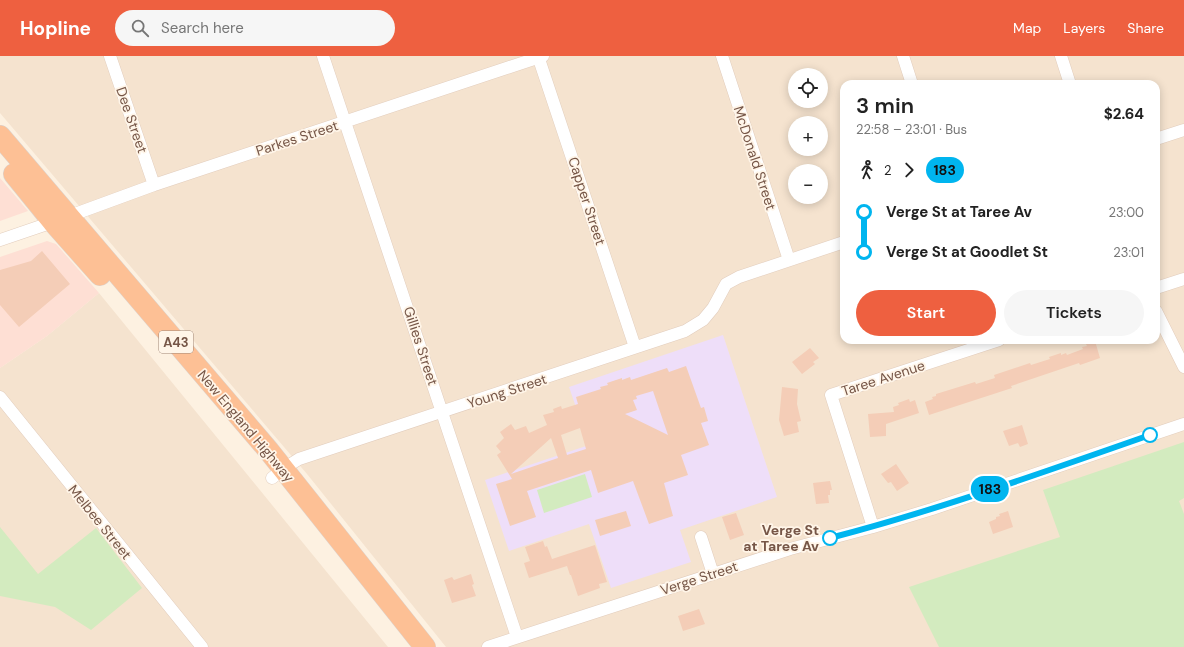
<!DOCTYPE html>
<html lang="en">
<head>
<meta charset="utf-8">
<style>
  :root { --surface:#fff; --page:#f6f6f6; --text:#222; --muted:#767676; --accent:#ee6040 }
  body { margin:0; font-family:"DM Sans",sans-serif; background:var(--page); color:var(--text); height:100vh; display:flex; flex-direction:column; font-size:15px; white-space:nowrap }
  * { box-sizing:border-box; margin:0 }
  p { font-size:13px; color:var(--muted) }
  .icon { flex:none; width:22px; height:22px; fill:none; stroke:currentColor; stroke-width:2; stroke-linecap:round; stroke-linejoin:round }
  .map { position:relative; flex:1; overflow:hidden }
  .panel { position:absolute; left:840px; top:24px; width:320px; height:264px; display:flex; flex-direction:column; background:var(--surface); border-radius:12px; box-shadow:0 2px 10px #0003 }
  .panel>* { flex:none }
  .badge { padding:0 8px; border-radius:13px; font-size:14px; line-height:26px }
  .buttons { position:absolute; left:788px; top:12px; display:grid; gap:8px }
  .buttons a { display:grid; place-items:center; width:40px; height:40px; border-radius:50%; background:var(--surface); box-shadow:0 2px 10px #0003; font-size:20px }
  .map>.badge { position:absolute; translate:-50% -50%; box-shadow:0 0 0 2px #fff }
  .legs { display:flex; align-items:center; gap:6px; height:44px; padding:0 16px; font-size:13px }
  .legs p { margin-inline-start:auto }
  .headline { display:flex; align-items:center; justify-content:space-between; height:68px; padding:0 16px }
  h1 { font-size:22px; font-weight:600; line-height:30px }
  .cta { display:flex; gap:8px; margin-top:auto; padding:8px 16px }
  .cta a { flex:1; height:46px; border-radius:24px; background:var(--accent); color:#fff; font-size:16px; font-weight:600; line-height:46px; text-align:center }
  .cta a+a { background:var(--page); color:var(--text) }
  ul { padding:0 16px; list-style:none }
  li { display:flex; align-items:center; gap:14px; height:40px; font-size:15px }
  li i { display:grid; place-items:center; width:6px; height:100%; margin:0 5px; background:currentColor }
  li i::after { content:''; width:10px; height:10px; margin:-5px; border:3px solid; border-radius:50%; background:var(--surface) }
  li p { margin-inline-start:auto }
  li:first-child i { background:linear-gradient(#0000 50%,currentColor 0) }
  li:last-child i { background:linear-gradient(currentColor 50%,#0000 0) }
  header { display:flex; align-items:center; gap:24px; box-sizing:border-box; height:56px; padding:0 20px; background:var(--accent); color:#fff }
  header strong { font-size:19px }
  nav { display:flex; gap:22px; margin-inline-start:auto; font-size:14px }
  .search { width:280px; height:36px; background:var(--page); display:flex; align-items:center; gap:10px; box-sizing:border-box; padding:0 14px; border-radius:22px; color:var(--muted); font-size:15px }
  .map>svg:first-child { display:block }
</style>
</head>
<body>
<header>
<strong>Hopline</strong>
<div class="search"><svg class="icon" aria-label="search" viewBox="0 0 24 24"><circle cx="10" cy="10" r="6"/><path d="M15 15l6 6"/></svg>Search here</div>
<nav><a>Map</a><a>Layers</a><a>Share</a></nav>
</header>
<div class="map">
<svg width="1184" height="591" viewBox="0 0 1184 591">
  <rect width="100%" height="100%" fill="#fdf1e1"/>
  <!-- residential -->
  <path fill="#f5e3cf" fill-rule="evenodd" d="M0,0H1184V591H446L307,418L0,57ZM795,19H821V45H795ZM844,28H1156V284H844ZM795,67H821V93H795ZM795,115H821V141H795Z
    M99,237L388,591H0V312L47,280Z"/>
  <!-- commercial -->
  <path fill="#fedfd4" d="M0,122L28,155L0,165Z
    M47,185L56,188L99,237L47,280L0,312V201Z"/>
  <!-- education -->
  <path fill="#eedef9" d="M723,279L777,441L680,474L691,506L611,532L589,468L509,495L485,424L589,389L569,331Z"/>
  <!-- green -->
  <path fill="#d3ebbf" d="M1184,386V442L1179,445L1184,458V591H939L909,531L1060,481L1043,434Z
    M585,418L592,441L544,457L537,434Z
    M0,471L38,518L96,472L142,532L91,574L55,551L0,540Z"/>
  <!-- building -->
  <path fill="#f4cdb7" fill-rule="evenodd" d="M42,195L70,228L19,271L0,249V214L31,205Z
    M1095,285L1100,302L1080,309L1079,307L1011,330L1012,332L929,359L925,346L933,343L932,341L936,340V338L975,326L976,328L995,322L994,319L1030,307L1031,309L1050,303L1049,301L1061,297V299L1066,297L1067,299L1083,293L1082,291L1087,290L1086,288Z
    M810,292L819,302L813,306L815,308L802,318L792,306Z
    M686,310L701,352L704,351L708,365L701,367L709,389L681,399L688,419L664,427L673,460L649,468L633,425L598,437L591,414L527,435L536,461L510,470L496,428L512,423L497,399L501,396L496,390L504,382L500,376L511,368L515,374L526,370L529,377L547,369L543,359L554,356L553,353L561,350L562,353L578,348L576,341L601,333L600,331L608,329L607,327L622,322V324L630,321L631,324L667,312L669,316ZM653,335L668,379L625,358L637,354L633,344L637,343L636,340ZM580,372L586,393L567,399L561,379ZM551,382L558,402L511,418Z
    M782,331L798,333L797,348L801,365L797,366L799,376L784,380L779,364Z
    M909,343L910,346L915,344L919,357L886,368V380L870,381L868,358L894,356L893,351L899,349L898,347Z
    M1022,369L1028,388L1020,391L1018,387L1009,390L1003,375Z
    M896,408L909,427L897,435L891,426L888,427L881,418Z
    M830,425L832,434H830V439H828L829,447L816,448L813,427Z
    M626,455L631,470L600,480L595,464Z
    M1008,455L1013,471L993,478L989,466L996,463V461L1000,460L999,458Z
    M736,457L744,479L730,484L722,461Z
    M543,485L545,491L547,490L552,503L595,489L607,526L599,528L600,532L578,540L571,519H570L567,510L529,522L524,507L530,505L525,491Z
    M471,518L474,528L472,529L476,540L452,547L444,524L452,521L454,524Z
    M699,553L705,568L683,575L678,560Z"/>
  <g fill="none" stroke-linecap="round" stroke-linejoin="round">
    <!-- minor casing -->
    <g stroke="#e2cdbd" stroke-width="13">
      <path id="minor" d="M110,0L154,129
        M323,0L517,581
        M538,0L635,291
        M722,0L789,204
        M903,0L912,28
        M1061,0L1070,28
        M1156,83L1184,74
        M0,184L53,166L154,129L543,0
        M1156,232L1184,223
        M1156,255L1184,311
        M0,341L202,591
        M272,422L283,413L299,403L685,275L703,264L713,252L726,228L739,221L844,186
        M873,471L831,339L999,284
        M701,481L713,518
        M488,591L790,493L873,471L932,453L1184,368"/>
    </g>
    <!-- trunk casing -->
    <g stroke="#dbd3cf" stroke-width="22">
      <path id="trunk" d="M0,80L269,395L425,591
        M14,118L53,166L100,219"/>
    </g>
    <!-- minor -->
    <use href="#minor" stroke="#fff" stroke-width="12"/>
    <!-- trunk -->
    <use href="#trunk" stroke="#fdc095" stroke-width="21"/>
  </g>
  <g fill="none" stroke-linecap="round" stroke-linejoin="round">
    <!-- line-1 casing -->
    <g stroke="#fff" stroke-width="9">
      <path id="line-1" d="M830,482C938,454 1044,416 1150,379"/>
    </g>
    <!-- line-1 -->
    <use href="#line-1" stroke="#00b5ef" stroke-width="6"/>
  </g>
  <!-- markers -->
  <g fill="#fff" stroke="#00b5ef" stroke-width="2">
    <circle cx="1150" cy="379" r="7"/>
    <circle cx="830" cy="482" r="7"/>
  </g>
  <g text-anchor="middle" dominant-baseline="central" stroke-width="3.5" stroke-linejoin="round" paint-order="stroke">
    <!-- shield labels -->
    <rect fill="#fff5e8" stroke="#9f8677" stroke-width="1" x="159" y="275" width="34" height="22" rx="3"/>
    <g font-size="13" font-weight="bold" fill="#765647">
      <text x="176" y="286">A43</text>
    </g>
    <!-- street labels -->
    <g font-size="14" fill="#765647" stroke="#fff5e8">
      <text transform="translate(132 64) rotate(71)">Dee Street</text>
      <text transform="translate(297 82) rotate(-18)">Parkes Street</text>
      <text transform="translate(755 102) rotate(72)">McDonald Street</text>
      <text transform="translate(587 145) rotate(72)">Capper Street</text>
      <text transform="translate(421 290) rotate(72)">Gillies Street</text>
      <text transform="translate(883 322) rotate(-18)">Taree Avenue</text>
      <text transform="translate(507 335) rotate(-18)">Young Street</text>
      <text transform="translate(246 370) rotate(50)">New England Highway</text>
      <text transform="translate(100 466) rotate(51)">Melbee Street</text>
      <text transform="translate(699 522) rotate(-18)">Verge Street</text>
    </g>
    <!-- stop labels -->
    <g font-size="14" font-weight="bold" fill="#765647" stroke="#fff5e8" text-anchor="end">
      <text x="819" y="474">Verge St<tspan x="819" dy="16">at Taree Av</tspan></text>
    </g>
  </g>
</svg>
<div class="buttons">
<a><svg class="icon" aria-label="locate" viewBox="0 0 24 24"><circle cx="12" cy="12" r="6"/><path d="M12 2v4M12 18v4M2 12h4M18 12h4"/></svg></a>
<a>+</a>
<a>−</a>
</div>
<b class="badge" style="left:990px;top:433px;background:#00b5ef;color:#111">183</b>
<section class="panel">
<div class="headline"><div><h1>3 min</h1><p>22:58 – 23:01 · Bus</p></div><b>$2.64</b></div>
<div class="legs"><svg class="icon" aria-label="walk" viewBox="0 0 24 24"><circle cx="13" cy="4" r="2"/><path d="M13 8l-2 6 4 7M11 14l-3 7M7 12l3-4h3l4 4"/></svg>2<svg class="icon" aria-label="forward" viewBox="0 0 24 24"><path d="M9 5l7 7-7 7"/></svg><b class="badge" style="background:#00b5ef;color:#111">183</b></div>
<ul>
<li><i style="color:#00b5ef"></i><b>Verge St at Taree Av</b><p>23:00</p></li>
<li><i style="color:#00b5ef"></i><b>Verge St at Goodlet St</b><p>23:01</p></li>
</ul>
<div class="cta"><a>Start</a><a>Tickets</a></div>
</section>
</div>
</body>
</html>
